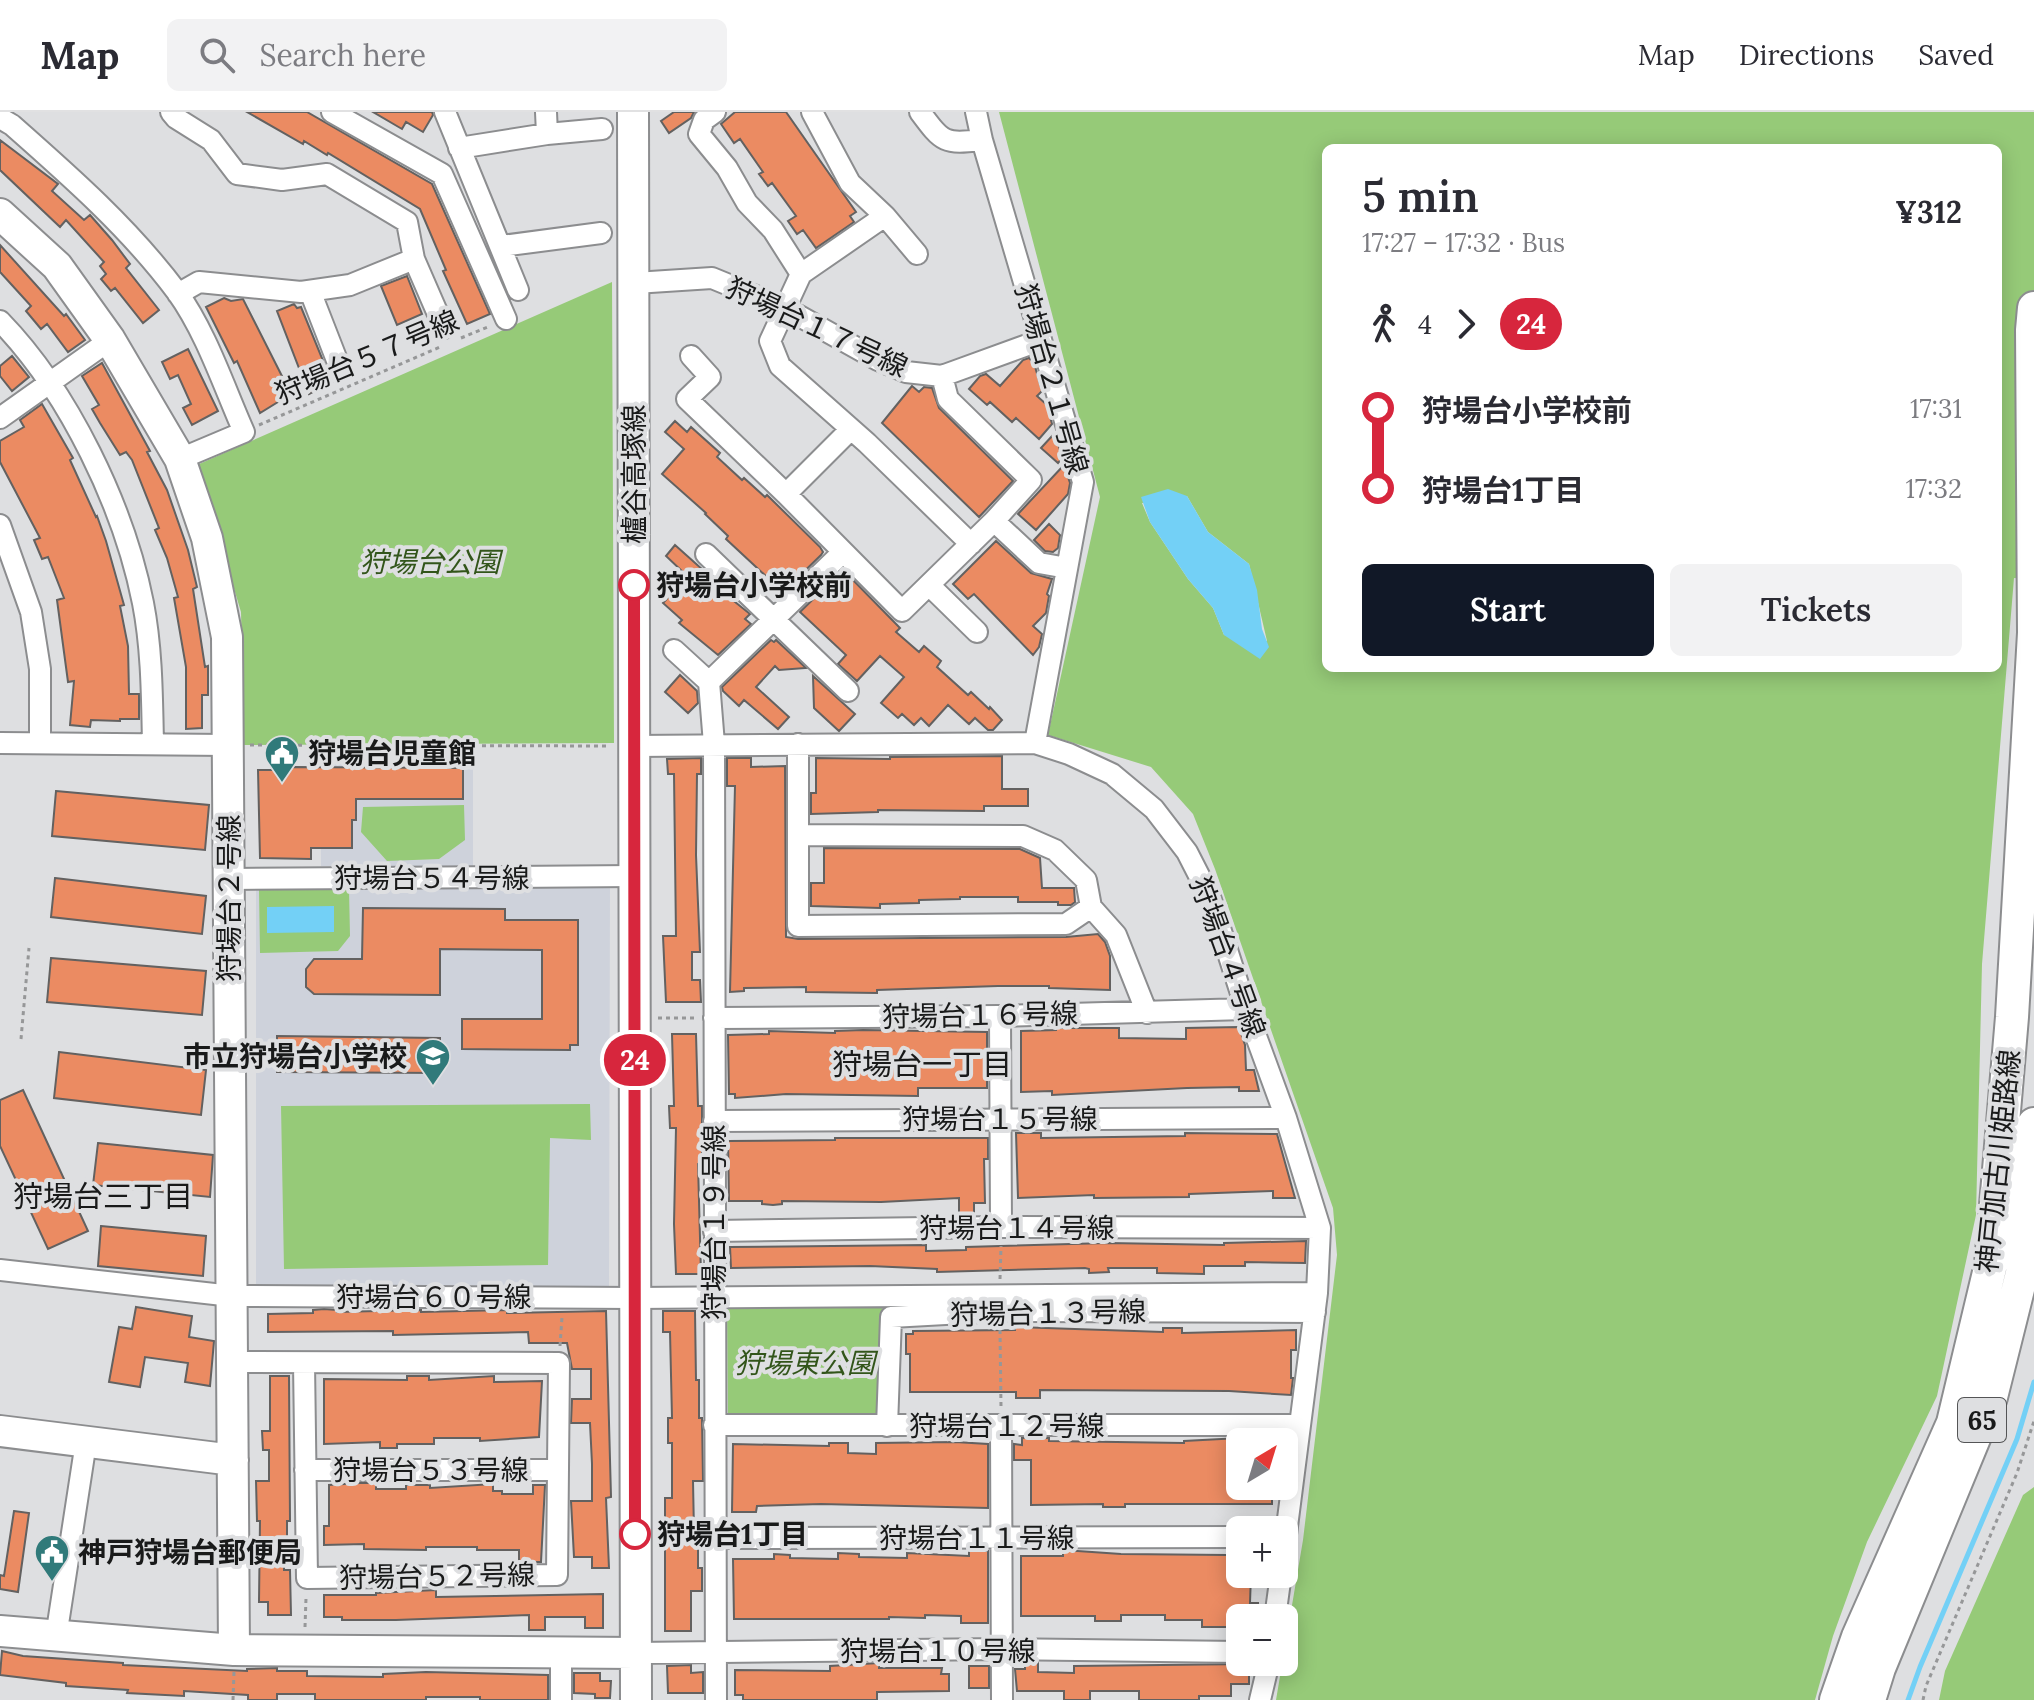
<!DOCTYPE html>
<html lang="en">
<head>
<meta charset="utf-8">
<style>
  :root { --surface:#fff; --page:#f2f2f3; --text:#2b2b33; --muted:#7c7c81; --line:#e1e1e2; --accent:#111827 }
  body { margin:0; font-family:Lora,"Noto Sans JP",serif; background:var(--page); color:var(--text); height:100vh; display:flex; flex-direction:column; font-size:30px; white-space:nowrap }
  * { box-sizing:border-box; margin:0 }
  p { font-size:26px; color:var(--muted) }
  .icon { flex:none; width:44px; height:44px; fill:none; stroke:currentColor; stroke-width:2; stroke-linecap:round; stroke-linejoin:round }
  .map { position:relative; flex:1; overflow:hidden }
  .drawer { position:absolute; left:1322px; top:32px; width:680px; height:528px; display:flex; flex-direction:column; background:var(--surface); border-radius:12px; box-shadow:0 4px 20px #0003 }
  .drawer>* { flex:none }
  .badge { padding:0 16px; border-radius:26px; font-size:28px; line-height:52px }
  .needle { width:52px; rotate:38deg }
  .fabs { position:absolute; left:1226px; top:1316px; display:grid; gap:16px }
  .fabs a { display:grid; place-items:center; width:72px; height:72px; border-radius:12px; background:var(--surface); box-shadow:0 4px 20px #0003; font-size:40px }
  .map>.badge { position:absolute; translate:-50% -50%; box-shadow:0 0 0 4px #fff }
  .legs { display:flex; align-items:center; gap:12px; height:88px; padding:0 40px; font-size:26px }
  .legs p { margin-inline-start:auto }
  .head { display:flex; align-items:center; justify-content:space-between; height:136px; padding:0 40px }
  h1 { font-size:44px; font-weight:600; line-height:60px }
  .cta { display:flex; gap:16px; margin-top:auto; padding:16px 40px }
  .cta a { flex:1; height:92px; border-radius:12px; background:var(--accent); color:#fff; font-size:32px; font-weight:600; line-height:92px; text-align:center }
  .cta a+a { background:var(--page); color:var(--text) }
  ul { padding:0 40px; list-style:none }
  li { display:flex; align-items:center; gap:28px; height:80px; font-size:30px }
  li i { display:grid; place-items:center; width:12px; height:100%; margin:0 10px; background:currentColor }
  li i::after { content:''; width:20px; height:20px; margin:-10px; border:6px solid; border-radius:50%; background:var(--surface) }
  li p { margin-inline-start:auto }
  li:first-child i { background:linear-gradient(#0000 50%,currentColor 0) }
  li:last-child i { background:linear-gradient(currentColor 50%,#0000 0) }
  header { display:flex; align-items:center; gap:48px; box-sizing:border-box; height:112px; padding:0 40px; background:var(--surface); border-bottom:2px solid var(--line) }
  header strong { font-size:38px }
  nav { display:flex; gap:44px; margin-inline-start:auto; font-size:28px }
  .search { width:560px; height:72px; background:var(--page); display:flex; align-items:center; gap:20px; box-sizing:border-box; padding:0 28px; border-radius:12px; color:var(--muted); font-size:30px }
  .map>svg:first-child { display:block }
</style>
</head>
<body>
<header>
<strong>Map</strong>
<div class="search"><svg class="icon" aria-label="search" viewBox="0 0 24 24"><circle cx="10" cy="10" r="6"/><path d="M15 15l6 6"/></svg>Search here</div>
<nav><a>Map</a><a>Directions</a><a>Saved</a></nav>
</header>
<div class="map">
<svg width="2034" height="1588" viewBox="0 0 2034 1588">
  <rect width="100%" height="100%" fill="#dedfe1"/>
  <!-- built -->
  <path fill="#ced2db" d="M320,652H473V754H321Z
    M610,773L609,1177L256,1176V775Z"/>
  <!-- green -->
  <path fill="#96ca78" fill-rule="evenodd" d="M999,0H2034V468L2014,466L1982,852L1976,1103L1937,1284L1867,1430L1833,1524L1815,1588H1276L1303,1428L1337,1143L1333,1096L1215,757L1193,702L1151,655L1048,623L1100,385ZM1326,36H1998V556H1326ZM1187,384L1208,420L1249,452L1267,529L1224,523L1213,496L1188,467L1150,410L1142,391Z
    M612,170L614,631L244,633L241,500L197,353Z
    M464,693L465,728L439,747L387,749L361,720L363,695Z
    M349,777L350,824L338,839L260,841L259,778Z
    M590,992L591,1028L550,1026L548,1153L284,1157L281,994Z
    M727,1191H882V1310H728Z
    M2034,1375V1588H1939L1945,1559L2023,1383Z"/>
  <!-- water -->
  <path fill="#73d0f6" d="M1168,377L1187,384L1208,420L1249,452L1257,478L1262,517L1269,535L1260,547L1224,523L1213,496L1188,467L1150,410L1141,385Z
    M334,794V820L267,821V795Z"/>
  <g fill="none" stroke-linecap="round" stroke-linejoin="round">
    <!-- stream -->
    <path stroke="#73d0f6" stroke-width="5" d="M1908,1588L1920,1555L2017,1327L2034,1270"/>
  </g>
  <!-- building -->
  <path fill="#eb8b62" stroke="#636160" stroke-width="2" d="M247,0H307L432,72L490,202L467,212L443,159L446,158L420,97L328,41L327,43L304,29L303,32Z
    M373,0H432L433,3L423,20L406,10L402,17Z
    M674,0H694L691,6L669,21L661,9Z
    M735,0H786L856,100L850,104L854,110L816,136L803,118L797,122L788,109L796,104L772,71L768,74L759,62L763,60L740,27L734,31L721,12Z
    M0,28L58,72L52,79L84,108L90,103L112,128L130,152L126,156L159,198L143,211L115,176L111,179L101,167L106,162L100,154L104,150L66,108L60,115L0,58Z
    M0,133L64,204L66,202L85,228L68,240L47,212L41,217L26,199L31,194L0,160Z
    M407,164L422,202L397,213L381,174Z
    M224,186L231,189L243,187L291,282L260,301L237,249L234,251L206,195Z
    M294,192L297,196L301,195L328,261L334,269L309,282L277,199Z
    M188,237L218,299L192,313L183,296L191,292L178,263L170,267L162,250Z
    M12,244L29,265L12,279L0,264V254Z
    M1029,246L1034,251L1042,279L1037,284L1047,293L1052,312L1039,327L1016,306L1012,310L990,290L987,293L969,277L980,264L986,262L1000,274L1023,248Z
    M102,251L150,339L147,340L167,378L188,438L197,475L193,477L205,555L208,554V583H202V616L186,617V555L174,486L178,485L167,446L155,418L159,416L132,348L126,340L120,343L100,311L92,297L99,293L82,264Z
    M912,274L919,280L924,275L932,276L939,296L1013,369L979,405L882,311Z
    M42,292L73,346L70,348L96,405L97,404L106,429L124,493L120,494L128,534L129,582H139V607H120V609L91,608L90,615L70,613L74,569L68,570L57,488L64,486L48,445L42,447L34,428L40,426L0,350V329L24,315L20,308Z
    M675,309L687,320L691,315L720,341L717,345L742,368L744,366L765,385L767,383L820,435L823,440L821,443L781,482L766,468L768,466L726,427L728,424L705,402L706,401L662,362L684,337L665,320Z
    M1053,323L1057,327L1062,346L1058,351L1041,336Z
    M1064,353L1070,371L1068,382L1036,418L1018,402Z
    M1049,412L1060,423L1058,436L1053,440L1045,439L1034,428Z
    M996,429L1031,461L1052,467L1047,482L1049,484L1046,501L1033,514L1042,522L1039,535L1033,543L974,482L968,487L953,472Z
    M675,433L713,467L711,468L714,473L750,502L745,507L751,512L718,543L679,511L682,508L663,491L685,467L682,465L685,462L666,444Z
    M840,461L846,467L849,464L900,516L896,520L919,540L924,534L941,549L937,555L968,583L971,580L989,597L990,595L1002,608L993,618H988L975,606L969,612L948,593L929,614L921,606L914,613L902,602L898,606L881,591L904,565L880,544L857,569L838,552L846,543L800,500Z
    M771,528L774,530L776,528L806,556L779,558L775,554L756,575L789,605L778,617L744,588L739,594L723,579L722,575Z
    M680,563L697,579L698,591L688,601L665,580Z
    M813,564L855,602L839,619L814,596Z
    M1002,644V677H1028V694H984V699L878,698V700L811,702V681H816V646L890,647V645Z
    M701,646V662H697L696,743L700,840H692V868H700L701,890H666L663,824H676L674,662H668L667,647Z
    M727,646H751V655L785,654L786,825L798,827L1066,825L1098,822L1105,830L1110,844V878L1049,876V874H998L877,878V881L806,880V875L744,876V879L730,880L735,674H727Z
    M291,655L463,656V687H356V708H352V736H311V747L260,746L258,658H291Z
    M56,679L209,693L205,738L52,724Z
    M824,736L1020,737L1040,746L1042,776H1074L1075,790L1071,793H1058V790H1018V785H960V787L919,788V791L880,792V796L811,794V771H824Z
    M55,766L206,784L202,822L51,805Z
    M363,796L505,797V808H578V933H570V938L462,937V907H542V838L440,837V883L314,882L306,875V857L314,847H362Z
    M51,846L206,859L202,903L47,890Z
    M1239,915L1245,933L1246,958H1254L1259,979H1239V975L1187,976L1052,983V979L1021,980V919L1056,918V916H1119V926L1186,927V916Z
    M863,918L987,920V976H918V984L786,982L735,986V982H729L728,923L769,922V919L835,921V919Z
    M672,922H696L698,994H702V1051L698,1052L701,1162H676L674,1112L676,1016H670L669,994H674Z
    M277,924L440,926V961L277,960Z
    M59,940L206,958L201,1003L54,986Z
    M23,978L88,1119L48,1137L0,1034V988Z
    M1016,1021H1041V1026L1185,1024V1021L1277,1022L1295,1086H1273V1079L1189,1082V1085L1094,1086V1083L1018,1086Z
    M835,1026H988V1047H984L985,1091H974V1102L959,1103V1086L881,1090L782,1089V1092L773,1093L762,1092V1089H729L728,1029L835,1028Z
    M98,1031L213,1043L210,1085L93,1073Z
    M101,1114L206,1124L203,1164L98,1154Z
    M1306,1129L1305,1151L1245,1150V1154H1204V1162L1157,1161V1156H1108L1109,1160L1089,1161V1157L1085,1156L937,1160V1157L870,1154L731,1156L730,1135L926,1133V1139L966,1138V1135L1108,1131L1224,1133V1131Z
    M136,1195L192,1204L189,1225L214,1229L210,1274L185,1270L188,1251L145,1245L140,1275L109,1270L119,1215L132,1217Z
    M324,1197L337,1198V1200L421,1198V1200L507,1198V1201L606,1199L611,1385L606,1386L609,1456H592V1445H574L571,1389H592V1352L590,1311H571L572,1287H591V1257H572L567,1231H529L528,1220L393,1223V1219L268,1220V1202L313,1201V1198Z
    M663,1199H695L696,1268H699V1306H702L703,1369H693L694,1420H698V1456H702V1479H691V1519H665V1386H672V1331H668V1306H672L670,1220H663Z
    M1015,1215L1163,1220V1216H1182V1221L1296,1218V1238H1291V1266H1293L1291,1283L1229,1279L1040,1278V1286H1016V1280H910V1242H906V1222H913V1219L1015,1218Z
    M270,1264H289L290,1409H287V1428L284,1429V1458H290L291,1503H268V1490H259L260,1409H257L256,1369H269V1338H263L262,1319H270Z
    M407,1264H429V1268L494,1264V1270L542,1269L539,1325L480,1329V1326H434V1332H397V1336H380V1330L324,1332V1267L407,1268Z
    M1022,1326H1049V1329L1184,1331V1329L1240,1326V1374H1272V1392H1125V1395H1103V1392L1031,1393V1348H1014V1332L1022,1333Z
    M955,1330L988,1332V1396L821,1392L757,1394L756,1400H732L733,1332L829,1334V1331H848V1341L876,1342V1331Z
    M360,1371H376V1377H406V1373H430V1376L493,1372V1379H502V1382H533V1373H545L541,1450H519V1438H477V1435H426V1438L364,1437V1432L324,1433V1414H329V1373Z
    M14,1399L29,1401L18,1480L0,1477V1463L4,1464Z
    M1063,1438L1121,1442L1227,1443V1462H1251L1250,1491H1258L1257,1506H1240V1515H1202V1508H1165V1503H1121V1509H1095V1504H1021V1444H1063Z
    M969,1439H988V1511H961V1504L925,1503V1506L889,1505V1507H734L733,1447H774V1442L790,1443V1446L838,1447V1441L859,1442V1445L907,1446V1441L969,1444Z
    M436,1478V1485L603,1482V1516H585V1505H545V1518H529V1503L396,1508H342V1505H324V1483H376V1481Z
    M2,1539L23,1544L123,1551V1553L247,1559V1557L277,1556V1559H307V1564L383,1565V1562L426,1560L548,1563V1588H480V1585H426V1588H315V1582H277V1588H248V1583L184,1579V1584L127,1581L128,1578L66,1574V1571L0,1563Z
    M1025,1550H1038V1560L1074,1561V1554L1249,1552V1572H1231V1584H1199V1588H1139V1579H1090V1588H1064V1579H1017L1015,1557H1025Z
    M879,1551V1556H942L941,1562H949V1579L877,1580V1588H743V1583H735V1558L830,1559V1554Z
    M691,1553V1561L703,1560V1581H668L667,1554Z
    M969,1554H989V1576H969Z
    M574,1561H600V1569H611L610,1586H595V1582L574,1581Z"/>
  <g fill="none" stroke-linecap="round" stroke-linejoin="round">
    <!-- street casing -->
    <g stroke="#8c8d8f" stroke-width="24">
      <path id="street" d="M171,0L176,6L211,28L237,62L282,68L327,62L407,110L414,147L444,216
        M332,0L442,62L506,207
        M445,0L518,178
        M546,0L547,22
        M715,0L704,8L699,22L727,56L747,91L773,118L801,162
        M812,0L850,71L885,104L917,142
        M920,0C943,31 944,32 982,28
        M976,0L982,28L1083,370L1035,631
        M0,6L12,13C71,65 130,117 177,180C206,220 224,275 244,320L180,347
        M459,36L547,22L602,17
        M885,104L801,162L770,229L780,254L867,331L971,432
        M502,134L601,121
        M635,171L712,166L785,196L878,248L906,260L942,264L1041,228
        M310,179L340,256
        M178,182L199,170L301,180L350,173L414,147
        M0,209C69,280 124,395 143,491C152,537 152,586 153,632
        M691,244L710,265L687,287L786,382
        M0,306L110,228
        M850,318L786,382L902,499L994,409L1031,368L948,287L942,264
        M994,409L1039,451L1067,456
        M0,413L31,500L40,557V631
        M706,442L848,579
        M929,473L977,520
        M674,538L709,570
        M0,631L228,633
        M798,632V814L1066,812L1091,795
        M634,634L1035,631L1069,642L1112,662L1154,697L1187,740L1210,785L1246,897L1286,1006L1320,1116L1317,1181L1284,1438
        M798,723L1023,724L1055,738L1086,768L1091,795L1116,823L1147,901
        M229,767L635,764
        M1000,904L1001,1115
        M714,906L1000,904L1246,897
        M714,1009L1286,1006
        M714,1119L1001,1115L1320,1116
        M0,1158L232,1184L635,1186L1317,1181
        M232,1250L559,1251L557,1463L307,1466L304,1251
        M714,1313H1300
        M887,1314L891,1205L1000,1199L1315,1200
        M1001,1315L1002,1588
        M305,1358H558
        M715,1426L1240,1425
        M1275,1506L1281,1462
        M56,1525L86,1330
        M635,1541L1002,1537L1240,1540
        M561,1588V1540
        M716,1588L714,632L709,570L842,441
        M1260,1588L1269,1550"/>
    </g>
    <!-- secondary casing -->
    <g stroke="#8c8d8f" stroke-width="34">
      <path id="secondary" d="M633,0L636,1588
        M0,102L57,154L110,228L180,347L207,426L227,525L234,1538
        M0,1319L233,1348
        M0,1519L234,1538L635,1541"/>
    </g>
    <!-- primary casing -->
    <g stroke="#8c8d8f" stroke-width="36">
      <path id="primary" d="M1836,1588L1858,1525L1953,1311L1991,1152L2012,905L2034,521L2032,218L2034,196
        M1869,1588L1879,1556L1991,1285L2022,1161L2034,1012"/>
    </g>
    <!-- path -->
    <path stroke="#969798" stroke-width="3" stroke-dasharray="4 4" stroke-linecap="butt" d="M461,226L488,215
      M259,313L440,235
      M250,633L610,634
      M658,906H694
      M21,927L29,836
      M1000,1167L1001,1134
      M1000,1218L1001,1295
      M560,1234L562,1205
      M305,1515L306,1486
      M233,1588L234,1560
      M1923,1588L1926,1574L2017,1361L2034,1309"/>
    <!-- street -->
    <use href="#street" stroke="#fff" stroke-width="20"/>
    <!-- secondary -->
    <use href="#secondary" stroke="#fff" stroke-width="30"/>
    <!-- primary -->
    <use href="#primary" stroke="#fff" stroke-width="32"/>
  </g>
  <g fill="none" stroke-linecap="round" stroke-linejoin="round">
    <!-- line-1 casing -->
    <g stroke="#fff" stroke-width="18">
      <path id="line-1" d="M634,473L635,1422"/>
    </g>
    <!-- line-1 -->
    <use href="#line-1" stroke="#d7263d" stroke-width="12"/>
  </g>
  <!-- icons -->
  <defs>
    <g id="civic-pin" transform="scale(1.8)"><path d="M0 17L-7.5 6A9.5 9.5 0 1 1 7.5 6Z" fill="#307a7a" stroke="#dedfe1"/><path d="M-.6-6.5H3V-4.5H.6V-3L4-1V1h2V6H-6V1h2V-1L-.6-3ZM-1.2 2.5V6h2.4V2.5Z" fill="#fff"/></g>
    <g id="school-pin" transform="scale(1.8)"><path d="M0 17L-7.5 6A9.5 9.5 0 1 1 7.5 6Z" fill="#307a7a" stroke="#dedfe1"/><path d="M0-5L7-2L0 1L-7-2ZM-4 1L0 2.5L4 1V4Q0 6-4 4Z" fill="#fff"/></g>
  </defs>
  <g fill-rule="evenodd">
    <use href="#civic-pin" x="282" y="641"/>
    <use href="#school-pin" x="433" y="944"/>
    <use href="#civic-pin" x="52" y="1440"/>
  </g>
  <!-- markers -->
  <g fill="#fff" stroke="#d7263d" stroke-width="4">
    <circle cx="634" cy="473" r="14"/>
    <circle cx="635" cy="1422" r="14"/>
  </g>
  <g text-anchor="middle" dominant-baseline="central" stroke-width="8" stroke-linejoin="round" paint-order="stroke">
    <!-- shield labels -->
    <rect fill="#dedfe1" stroke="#545556" stroke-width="2" x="1958" y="1286" width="48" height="44" rx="6"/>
    <g font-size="26" font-weight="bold" fill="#191a1a">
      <text x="1982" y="1308">65</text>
    </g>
    <!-- street labels -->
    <g font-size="28" fill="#191a1a" stroke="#dedfe1">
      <text transform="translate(817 215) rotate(25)">狩場台１７号線</text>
      <text transform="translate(367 245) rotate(-23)">狩場台５７号線</text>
      <text transform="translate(1052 267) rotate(74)">狩場台２１号線</text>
      <text transform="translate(634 362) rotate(-90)">櫨谷高塚線</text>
      <text x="432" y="766">狩場台５４号線</text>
      <text transform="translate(229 786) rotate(-90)">狩場台２号線</text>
      <text transform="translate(1228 845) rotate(70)">狩場台４号線</text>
      <text transform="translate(980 903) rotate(-1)">狩場台１６号線</text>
      <text x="1000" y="1007">狩場台１５号線</text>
      <text transform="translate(1998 1049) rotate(-84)">神戸加古川姫路線</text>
      <text transform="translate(714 1110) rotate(-90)">狩場台１９号線</text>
      <text x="1017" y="1116">狩場台１４号線</text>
      <text x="434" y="1185">狩場台６０号線</text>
      <text transform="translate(1048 1201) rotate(-1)">狩場台１３号線</text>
      <text x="1007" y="1314">狩場台１２号線</text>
      <text x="431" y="1358">狩場台５３号線</text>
      <text x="977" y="1426">狩場台１１号線</text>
      <text transform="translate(437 1464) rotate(-1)">狩場台５２号線</text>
      <text x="938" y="1539">狩場台１０号線</text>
    </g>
    <!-- park labels -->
    <g font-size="28" font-style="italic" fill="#32551a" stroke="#dedfe1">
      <text x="430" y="450">狩場台公園</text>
      <text x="805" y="1251">狩場東公園</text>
    </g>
    <!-- stop labels -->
    <g font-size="28" font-weight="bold" fill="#191a1a" stroke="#dedfe1" text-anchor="start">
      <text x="656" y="473">狩場台小学校前</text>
      <text x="657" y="1422">狩場台1丁目</text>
    </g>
    <!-- poi labels -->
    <g font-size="28" font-weight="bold" fill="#191a1a" stroke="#dedfe1" text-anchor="start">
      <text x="308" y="641">狩場台児童館</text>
      <text x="407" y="944" text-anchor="end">市立狩場台小学校</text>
      <text x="78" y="1440">神戸狩場台郵便局</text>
    </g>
    <!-- neighbourhood labels -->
    <g font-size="30" fill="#191a1a" stroke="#dedfe1">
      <text x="922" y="952">狩場台一丁目</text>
      <text x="103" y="1084">狩場台三丁目</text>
    </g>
  </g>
</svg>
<div class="fabs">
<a><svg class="needle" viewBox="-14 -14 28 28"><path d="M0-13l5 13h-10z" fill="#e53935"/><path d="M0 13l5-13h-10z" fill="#7c7c81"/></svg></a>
<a>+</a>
<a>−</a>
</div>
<b class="badge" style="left:635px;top:948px;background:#d7263d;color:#fff">24</b>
<section class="drawer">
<div class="head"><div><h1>5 min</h1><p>17:27 – 17:32 · Bus</p></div><b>¥312</b></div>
<div class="legs"><svg class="icon" aria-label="walk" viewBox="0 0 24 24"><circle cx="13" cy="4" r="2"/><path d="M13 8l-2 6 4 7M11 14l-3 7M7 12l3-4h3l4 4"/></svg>4<svg class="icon" aria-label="forward" viewBox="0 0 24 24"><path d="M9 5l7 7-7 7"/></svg><b class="badge" style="background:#d7263d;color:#fff">24</b></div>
<ul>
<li><i style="color:#d7263d"></i><b>狩場台小学校前</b><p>17:31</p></li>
<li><i style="color:#d7263d"></i><b>狩場台1丁目</b><p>17:32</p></li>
</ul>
<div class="cta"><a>Start</a><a>Tickets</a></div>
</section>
</div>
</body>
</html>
